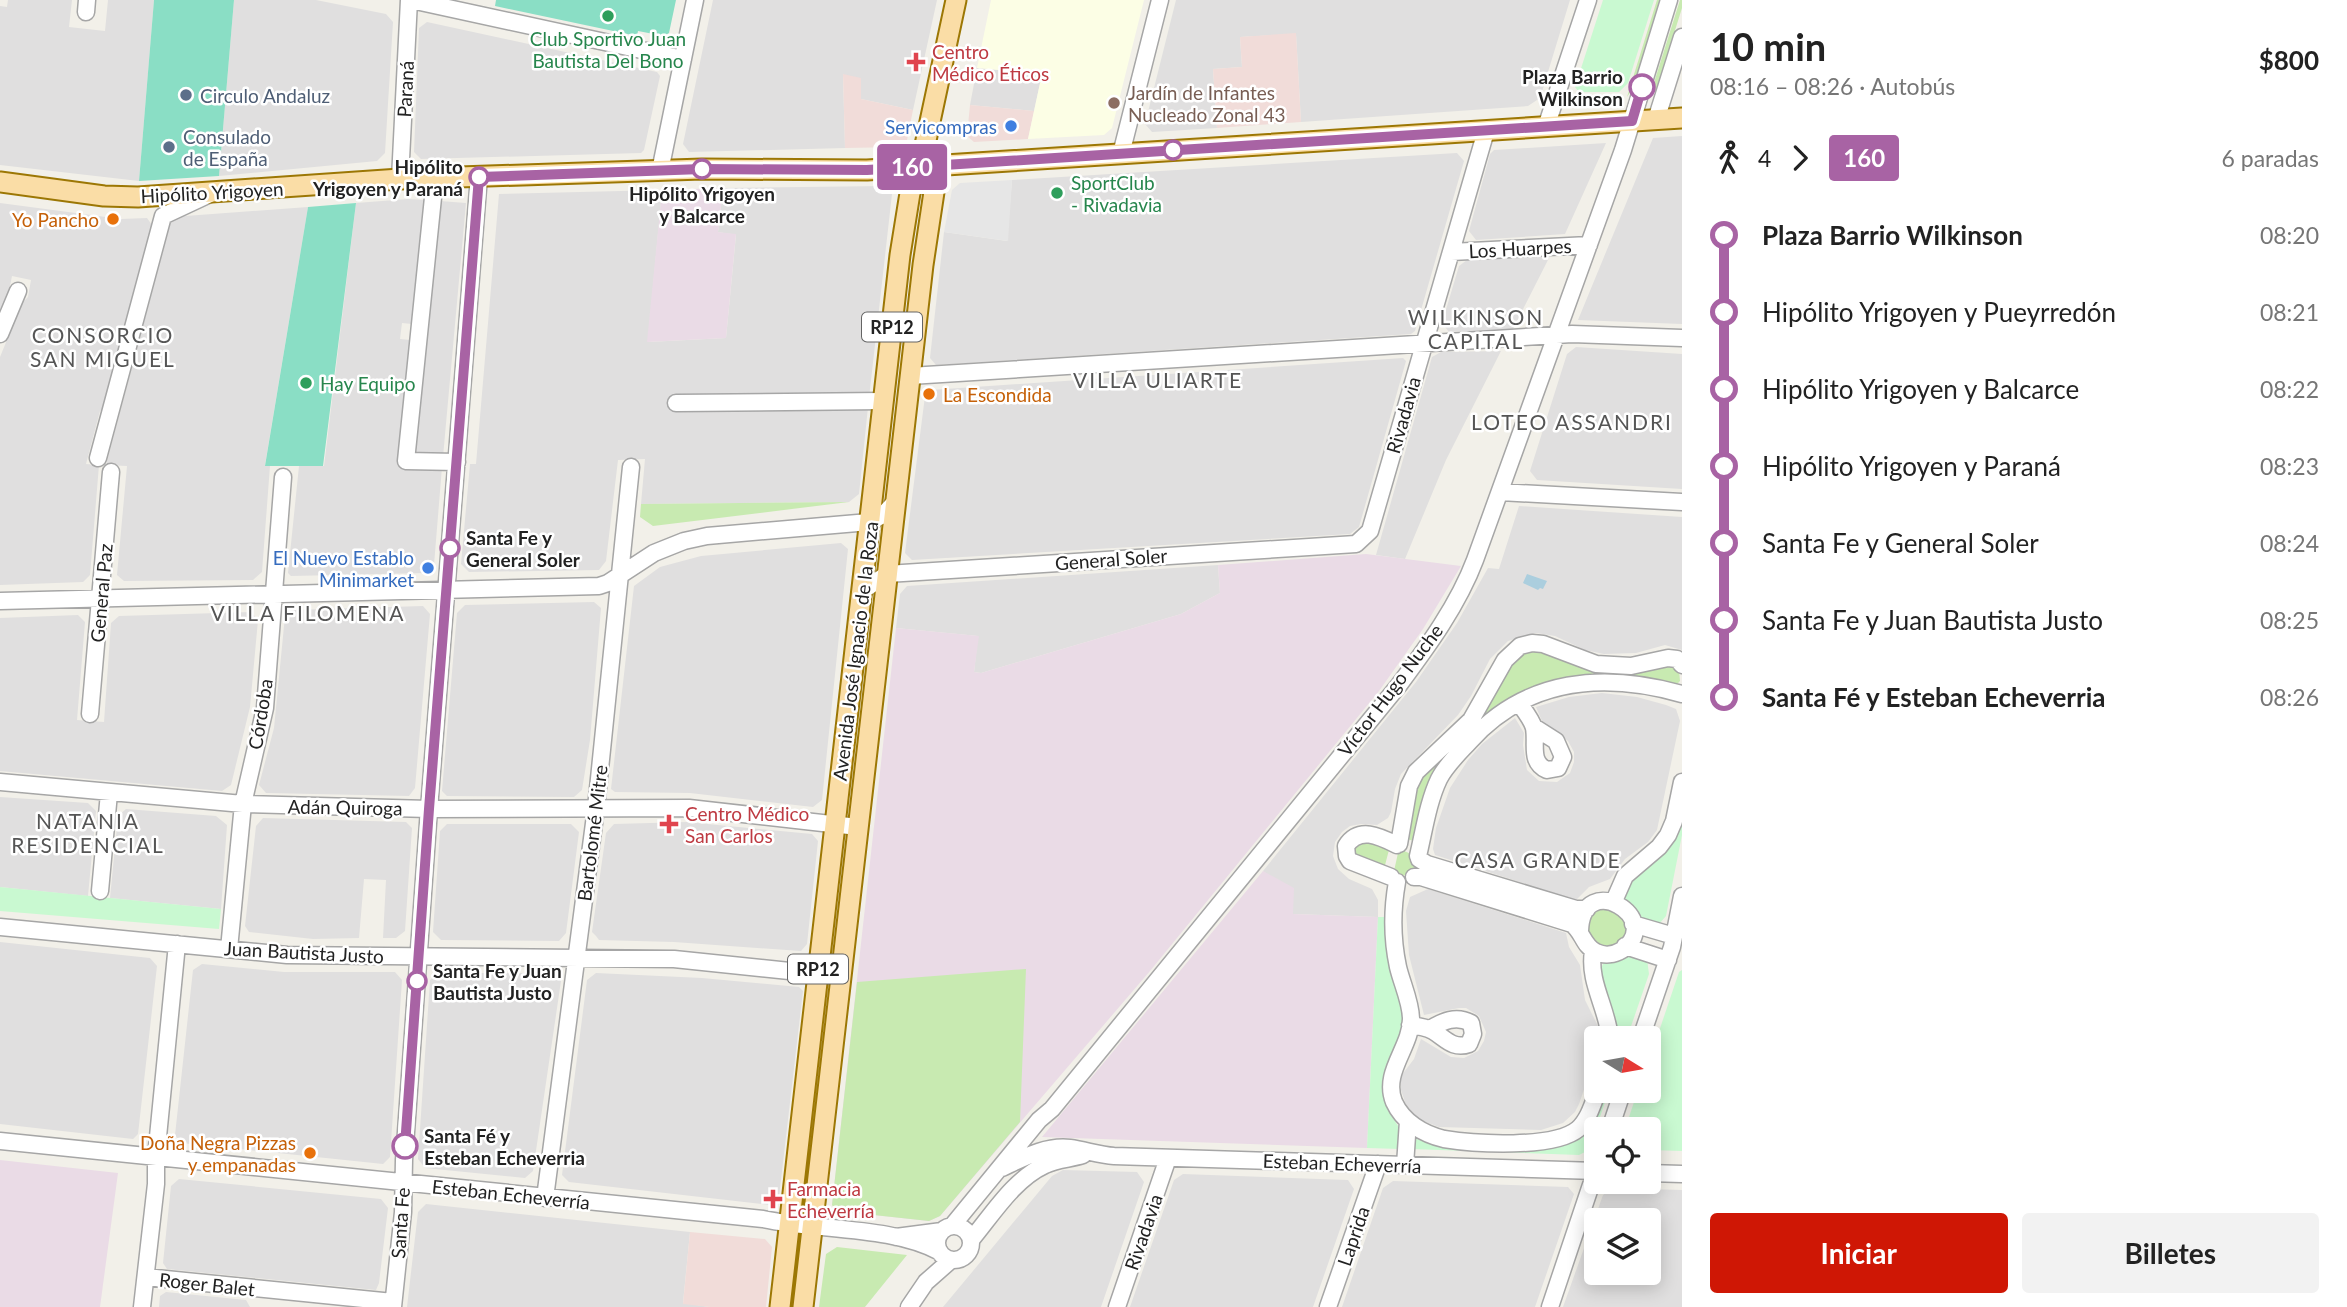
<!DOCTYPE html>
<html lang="es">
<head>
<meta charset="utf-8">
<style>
  :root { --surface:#fff; --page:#f2f2f2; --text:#222; --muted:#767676; --accent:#cf1705 }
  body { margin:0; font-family:Lato,sans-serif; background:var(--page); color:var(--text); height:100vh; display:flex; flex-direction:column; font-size:26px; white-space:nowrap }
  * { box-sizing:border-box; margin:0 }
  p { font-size:23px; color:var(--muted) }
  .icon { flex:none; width:38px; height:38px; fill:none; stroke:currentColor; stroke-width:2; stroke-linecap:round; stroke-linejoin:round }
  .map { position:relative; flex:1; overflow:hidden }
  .panel { display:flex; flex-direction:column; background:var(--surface); width:665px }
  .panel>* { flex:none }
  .badge { padding:0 14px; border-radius:5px; font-size:24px; line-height:46px }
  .needle { width:46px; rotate:101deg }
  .buttons { position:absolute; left:1584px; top:1026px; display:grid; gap:14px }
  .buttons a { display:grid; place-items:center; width:77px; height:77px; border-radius:7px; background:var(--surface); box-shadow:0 4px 18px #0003; font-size:35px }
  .map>.badge { position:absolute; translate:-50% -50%; box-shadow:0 0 0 4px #fff }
  .legs { display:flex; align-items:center; gap:10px; height:77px; padding:0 28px; font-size:23px }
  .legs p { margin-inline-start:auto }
  .headline { display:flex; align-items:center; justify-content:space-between; height:119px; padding:0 28px }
  h1 { font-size:38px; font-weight:700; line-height:52px }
  .button { display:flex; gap:14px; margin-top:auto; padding:14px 28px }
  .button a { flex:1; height:80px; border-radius:7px; background:var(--accent); color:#fff; font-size:28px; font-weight:700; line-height:80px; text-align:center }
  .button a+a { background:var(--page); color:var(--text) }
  ul { padding:0 28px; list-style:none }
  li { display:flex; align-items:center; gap:24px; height:77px; font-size:26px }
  li i { display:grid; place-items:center; width:10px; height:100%; margin:0 9px; background:currentColor }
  li i::after { content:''; width:18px; height:18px; margin:-9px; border:5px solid; border-radius:50%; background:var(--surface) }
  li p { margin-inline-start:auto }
  li:first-child i { background:linear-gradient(#0000 50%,currentColor 0) }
  li:last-child i { background:linear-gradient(currentColor 50%,#0000 0) }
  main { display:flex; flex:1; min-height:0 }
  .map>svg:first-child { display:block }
</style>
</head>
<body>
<main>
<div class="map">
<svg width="1682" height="1307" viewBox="0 0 1682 1307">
  <rect width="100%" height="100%" fill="#f2f0e9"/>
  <!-- residential -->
  <path fill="#e0dfdf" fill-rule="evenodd" d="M8,0H72L69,27L105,31L108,0H154L139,181L0,165V6L7,7Z
    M234,0H316L386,14L393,22L385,153L377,161L219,176Z
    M713,0H937L913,110L861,99L843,75L845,148L689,152L683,144Z
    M1176,0H1570L1540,98L1528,106L1301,122L1296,34L1240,37L1242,67L1213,69L1217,128L1152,132L1145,124Z
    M427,22L657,72L660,76L644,150L641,153L421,159L414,152L419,28Z
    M977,68L1042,74L1034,111L970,105Z
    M1682,136V324L1578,320L1653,138Z
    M1606,143L1565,234L1476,240L1469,231L1490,154L1494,150Z
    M1457,153L1464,161L1415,331L1411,334L936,365L930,358L944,232L1007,241L1012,180Z
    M885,186L892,194L869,398H697L693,395H675L671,398L670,409L868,407L859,494L849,502L641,504L645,459L618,460L606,561L599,570L469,572L461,564L470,464H476L499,194L662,190L648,342L726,338L736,235L718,232L723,188Z
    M408,199L424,200L412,324L402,323L400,339L410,340L398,466L442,467L434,565L426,573L291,576L288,573L299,466H324L356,203Z
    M440,201L466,203L443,457L416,454Z
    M0,203L121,219L147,218L152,225L105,409L100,411L86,464L99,465L90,575L83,582L0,585V357L22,303L28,297L31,280L12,276L7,301L0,317Z
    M308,207L265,465L270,466L262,572L253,580L124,581L117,575L127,466L106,465L172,217Z
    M1550,256L1513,329L1449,332L1442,323L1459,266L1467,260Z
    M1576,347L1682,354V489L1537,480L1530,471L1567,354Z
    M1501,351L1446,460L1405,559L1376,555L1432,357L1441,352Z
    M1403,358L1406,361L1359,527L1350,534L912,560L905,553L925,396L931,390Z
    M1519,506L1682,517V650L1665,645L1636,653L1604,654L1585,650L1555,636L1536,633L1508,641L1490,659L1471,696L1458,715L1401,774L1395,789L1391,812L1388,818L1377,825L1361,824L1350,826L1342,832L1335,842L1333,856L1338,869L1349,879L1372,889L1378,900V917L1293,914L1263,871L1416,682L1457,623L1488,568L1499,569Z
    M841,543L848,549L822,800L813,807L690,793L615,792L611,789L634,586L660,567L701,556Z
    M1218,565L1220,593L1181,614L981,673L974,672L978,636L896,628L900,594L907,586Z
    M594,602L601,608L590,740L582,790L574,797L447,796L442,791L457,613L465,605Z
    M423,606L430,614L415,788L409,796L266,793L259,785L274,728L285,616L292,610Z
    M251,612L258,620L250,707L231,785L222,791L0,771V618L78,615L85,622L77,720L104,722L111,623L119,616Z
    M1602,693L1637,697L1666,705L1676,709L1680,721L1657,830L1648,842L1625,859L1610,879L1589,887L1576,900L1435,855L1433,849L1436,828L1450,788L1468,760L1482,744L1515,718L1524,733L1523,745L1527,770L1539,781L1557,782L1570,773L1574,762V752L1568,741L1542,721L1536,707L1569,697Z
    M0,797L88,803L96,811L88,896L0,887Z
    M126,809L216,816L227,825L221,909L110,898L118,816Z
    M263,818L406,822L412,828L405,931L396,938H383L386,880L364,879L359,938L313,939L249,932L245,926L256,826Z
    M687,822L812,834L818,841L807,944L801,951L674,942L599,940L596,936L592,932L606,833L614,824Z
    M447,824H571L579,832L566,933L559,941L441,940L433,932L440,831Z
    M1428,889L1566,933L1569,947L1580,965L1585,1000L1598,1026L1599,1038H1596V1055L1579,1104L1575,1112L1563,1123L1541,1130L1439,1127L1418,1119L1406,1105L1401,1090V1076L1414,1059L1421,1039L1451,1057L1464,1058L1478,1051L1484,1041L1486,1032L1479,1016L1466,1008H1459L1424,1015L1409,955L1406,911L1410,897Z
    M0,942L150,958L157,966L138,1134L133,1139L0,1124Z
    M202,964L284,972H395L402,980L390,1157L383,1164L181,1143L175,1135L193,970Z
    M438,973H554L561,981L533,1171L525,1178L425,1168L418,1159L430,980Z
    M596,973L702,978L799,987L803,991L779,1197L770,1205L569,1182L562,1175L587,980Z
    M1063,1170L1137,1172L1144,1182L1101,1307H943L1052,1176Z
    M1183,1174L1348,1180L1354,1189L1313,1307H1130L1174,1180Z
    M179,1179L381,1199L388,1208L379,1283L376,1290L167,1269L163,1263L171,1186Z
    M1393,1181L1568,1187L1574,1194L1535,1307H1342L1383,1188Z
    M1613,1188L1682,1190V1307H1563L1603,1195ZM1596,1220H1648V1272H1596Z
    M426,1204L690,1232L683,1303L710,1307H407L418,1212Z
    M166,1292L246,1300L250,1307H159L160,1296Z"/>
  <!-- commercial -->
  <path fill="#f1dcd9" d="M1296,33L1301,122L1217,128L1213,69L1242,67L1240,37Z
    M843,74L861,78V99L913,110L907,140L899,147L845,148Z
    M970,105L1034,111L1028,139L974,142L967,136Z
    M690,1232L765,1239L772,1247L766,1307H710L683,1304Z"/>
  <!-- industrial -->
  <path fill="#eadbe6" d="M723,188L718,232L736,234L726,338L647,342L662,190Z
    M1366,554L1461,566L1423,629L1379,691L1150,971L940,1216L929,1221L837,1211L832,1205L896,628L979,636L974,672L981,673L1181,614L1220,593L1218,565Z
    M1263,871L1294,888L1293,914L1378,917L1367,1148L1042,1137Z
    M0,1160L118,1173L100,1307H0Z"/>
  <!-- education -->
  <path fill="#fcfee5" d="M991,0H1144L1112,128L1104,135L1028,139L1042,74L977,68Z"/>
  <!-- grass -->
  <path fill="#c8eab1" d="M1657,0H1660L1633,88L1627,97Z
    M1680,0H1682V8L1656,91L1654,92L1652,89Z
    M849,502L653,526L640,517L641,504Z
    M1538,648L1582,665L1667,663L1679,670L1680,681L1675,686L1541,688L1439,771L1414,841L1407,839L1416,781L1519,652Z
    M1362,839L1390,846L1384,869L1357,860L1353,851Z
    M1402,850L1411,854L1416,864L1413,871L1408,875L1398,876L1394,871L1398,853Z
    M1600,908L1623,914L1627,932L1619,945L1605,948L1592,941C1586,925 1587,919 1600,908Z
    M1026,969L1020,1122L940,1216L929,1221L837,1211L832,1205L857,982Z
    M837,1247L907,1255L865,1307H819L826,1254Z"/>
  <!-- park -->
  <path fill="#c9f9d1" d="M1603,0H1654L1628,83L1619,92H1579L1575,87Z
    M1682,805V835L1666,916L1659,924L1637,918L1622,897L1629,883Z
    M0,887L221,909L219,929L0,911Z
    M1378,917H1387L1403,1019L1399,1037L1385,1068L1383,1088L1387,1108L1398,1126L1400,1149L1367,1148Z
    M1631,955L1647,959L1649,974L1627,1038H1617C1617,1030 1616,1022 1614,1015C1609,999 1593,976 1605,961Z
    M1682,970V1151L1649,1150L1648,1129H1625L1638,1090H1648L1649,1061L1679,972Z
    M1603,1090H1609L1589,1150L1579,1155L1411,1149L1416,1139L1442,1145L1557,1146Z"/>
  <!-- pitch -->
  <path fill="#8adec5" d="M154,0H234L219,176L139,181Z
    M496,0H676L669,33L664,36L638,31L637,36L495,6Z
    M356,203L323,466H265L308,207Z"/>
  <!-- parking -->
  <path fill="#e6e6e6" d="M1012,180L1008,241L944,232L952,190L960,183Z"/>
  <!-- water -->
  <path fill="#abcede" d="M1527,574L1547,581L1543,589L1540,588L1538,590L1523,583Z"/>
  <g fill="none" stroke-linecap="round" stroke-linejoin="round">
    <!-- minor casing -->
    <g stroke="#a6a6a6" stroke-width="19">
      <path id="minor" d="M411,0L683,59
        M86,12L87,0
        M1656,120L1682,37
        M1546,127L1588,0
        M1121,154L1160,0
        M660,171L695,0
        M435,178L406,461L457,462
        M400,179L409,0
        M1451,252L1589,245
        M0,334L18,291
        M910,376L1572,334L1682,338
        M676,403L883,401
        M98,458L163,216L210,194
        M1500,492L1682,502
        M861,592L887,574L1356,544L1370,531L1486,131
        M0,601L599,586L608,583L654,553L684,541L707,536L869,522L883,515L896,501
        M1519,703C1524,710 1532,720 1534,728C1537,744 1529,762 1547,770L1558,768L1563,757L1556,741L1534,727
        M90,714L111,472
        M0,782L243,804L429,809L689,808L858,827
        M1399,844L1409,786L1416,772L1471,720L1505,660L1520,646L1532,643L1543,644L1596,664L1631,666L1668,658L1677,659L1682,665
        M1418,856C1424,831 1428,802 1439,779C1446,765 1459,753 1470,741C1527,678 1604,672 1682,694
        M1419,859L1427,864L1576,909H1587
        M1391,877L1350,861L1347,856L1346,846C1359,826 1379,836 1397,845
        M1414,877H1421L1572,924C1583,932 1583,946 1596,952C1604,956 1614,955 1622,950C1666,919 1582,868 1580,931
        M1397,882C1392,910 1392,939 1398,967C1402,984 1411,1002 1411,1019C1411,1048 1382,1072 1394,1102C1403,1122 1423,1134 1444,1139C1475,1144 1554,1149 1578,1129C1589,1119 1593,1103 1598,1090
        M100,891L109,793
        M1614,901L1625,876L1659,847L1668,835L1674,821L1682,782
        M1633,924L1674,936
        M0,927L287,955L674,959L818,974
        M1625,946L1668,960
        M229,949L243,804L265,708L283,477
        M1593,951C1588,982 1607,1007 1610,1038
        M1410,1025C1418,1026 1426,1027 1433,1031C1445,1038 1453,1050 1469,1044L1473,1034L1471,1023C1456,1015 1443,1021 1430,1029
        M1641,1038L1672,947L1682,896
        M1610,1129L1623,1090
        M0,1141L763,1219C818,1231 892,1226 940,1252
        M1405,1165L1408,1121
        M1002,1168C1023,1158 1046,1145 1070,1148C1085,1150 1099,1155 1114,1156L1596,1171
        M1648,1173L1682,1174
        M545,1198L596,808L631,467
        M937 1243a17 17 0 1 1 34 0a17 17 0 1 1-34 0Z
        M952,1226L1039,1120L1052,1109L1399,685C1428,646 1458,605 1475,560L1623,150L1669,0
        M896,1237L942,1231
        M971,1240C992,1215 1014,1179 1045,1165C1057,1159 1071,1159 1083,1155
        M146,1277L393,1302
        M142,1307L156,1184V1157L177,944
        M393,1307L403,1212L404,1160L429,809L479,176
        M909,1307L926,1282L951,1260
        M1117,1307L1168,1158
        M1328,1307L1378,1164
        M1550,1307L1596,1170"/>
    </g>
    <!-- major casing -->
    <g stroke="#9c7704" stroke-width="23">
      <path id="major" d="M0,182L104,196L138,197L400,179L702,169L867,170L1682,118
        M780,1307L900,255L910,193L922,159L956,0
        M803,1307L923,265L934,192L936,155"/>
    </g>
    <!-- minor -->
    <use href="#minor" stroke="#fff" stroke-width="16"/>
    <!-- major -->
    <use href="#major" stroke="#fadda6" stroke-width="19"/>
  </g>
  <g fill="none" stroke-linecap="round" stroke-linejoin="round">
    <!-- line-1 casing -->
    <g stroke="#fff" stroke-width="16">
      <path id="line-1" d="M405,1146L429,809L479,177L702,169L867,170L1632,121L1642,87"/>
    </g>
    <!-- line-1 -->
    <use href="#line-1" stroke="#a863a4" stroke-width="10"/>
  </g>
  <!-- markers -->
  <g fill="#2e9e5b" stroke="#fff" stroke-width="2.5">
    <circle cx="608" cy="16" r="7"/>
    <circle cx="1057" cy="193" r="7"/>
    <circle cx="306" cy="383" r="7"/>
  </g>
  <g fill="#e0444e" stroke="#fff" stroke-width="2.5">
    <path d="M912.5 51.5h7v7h7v7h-7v7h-7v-7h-7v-7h7z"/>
    <path d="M665.5 813.5h7v7h7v7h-7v7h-7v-7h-7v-7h7z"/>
    <path d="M769.5 1188.5h7v7h7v7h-7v7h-7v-7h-7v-7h7z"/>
  </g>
  <g fill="#fff" stroke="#a863a4" stroke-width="3.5">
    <circle cx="1642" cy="87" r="12"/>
    <circle cx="1173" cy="150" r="9"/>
    <circle cx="702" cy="169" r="9"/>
    <circle cx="479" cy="177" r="9"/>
    <circle cx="450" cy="548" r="9"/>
    <circle cx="417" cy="981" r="9"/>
    <circle cx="405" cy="1146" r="12"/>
  </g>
  <g fill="#5c6f8a" stroke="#fff" stroke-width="2.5">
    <circle cx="186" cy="95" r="7"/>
    <circle cx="169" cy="147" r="7"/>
  </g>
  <circle fill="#8d6e63" stroke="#fff" stroke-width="2.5" cx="1114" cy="103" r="7"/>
  <g fill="#3f7fe0" stroke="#fff" stroke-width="2.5">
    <circle cx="1011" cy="126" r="7"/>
    <circle cx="428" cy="568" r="7"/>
  </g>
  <g fill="#e8710a" stroke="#fff" stroke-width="2.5">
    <circle cx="113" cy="219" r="7"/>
    <circle cx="929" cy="394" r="7"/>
    <circle cx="310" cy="1153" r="7"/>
  </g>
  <g text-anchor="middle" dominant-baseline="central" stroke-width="5" stroke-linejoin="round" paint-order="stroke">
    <!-- shield labels -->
    <g fill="#fff" stroke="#646464" stroke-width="2">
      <rect x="862" y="312.5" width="60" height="29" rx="5"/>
      <rect x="788" y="954.5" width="60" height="29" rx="5"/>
    </g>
    <g font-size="18" font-weight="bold" fill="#222">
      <text x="892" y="327">RP12</text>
      <text x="818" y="969">RP12</text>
    </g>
    <!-- leisure labels -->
    <g font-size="19" fill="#27864d" stroke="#fff" text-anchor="start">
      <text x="608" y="38" text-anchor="middle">Club Sportivo Juan<tspan x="608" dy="22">Bautista Del Bono</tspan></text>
      <text x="1071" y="182">SportClub<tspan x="1071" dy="22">- Rivadavia</tspan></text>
      <text x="320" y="383">Hay Equipo</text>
    </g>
    <!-- health labels -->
    <g font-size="19" fill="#be3a42" stroke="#fff" text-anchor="start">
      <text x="932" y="51">Centro<tspan x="932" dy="22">Médico Éticos</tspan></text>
      <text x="685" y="813">Centro Médico<tspan x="685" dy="22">San Carlos</tspan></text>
      <text x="787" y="1188">Farmacia<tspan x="787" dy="22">Echeverría</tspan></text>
    </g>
    <!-- stop labels -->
    <g font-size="19" font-weight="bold" fill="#222" stroke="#fff" text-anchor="start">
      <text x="1623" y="76" text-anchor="end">Plaza Barrio<tspan x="1623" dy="22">Wilkinson</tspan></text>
      <text x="463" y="166" text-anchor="end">Hipólito<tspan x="463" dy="22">Yrigoyen y Paraná</tspan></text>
      <text x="702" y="193" text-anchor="middle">Hipólito Yrigoyen<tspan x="702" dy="22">y Balcarce</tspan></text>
      <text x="466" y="537">Santa Fe y<tspan x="466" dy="22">General Soler</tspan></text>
      <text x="433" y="970">Santa Fe y Juan<tspan x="433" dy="22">Bautista Justo</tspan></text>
      <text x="424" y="1135">Santa Fé y<tspan x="424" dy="22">Esteban Echeverria</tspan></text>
    </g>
    <!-- street labels -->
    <g font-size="19" fill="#222" stroke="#fff">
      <text transform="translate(405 89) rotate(-87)">Paraná</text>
      <text transform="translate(212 192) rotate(-3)">Hipólito Yrigoyen</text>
      <text transform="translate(1520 248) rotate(-3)">Los Huarpes</text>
      <text transform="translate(1403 415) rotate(-74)">Rivadavia</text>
      <text transform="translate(1111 559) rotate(-4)">General Soler</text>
      <text transform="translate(101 593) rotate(-85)">General Paz</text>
      <text transform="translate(855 651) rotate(-83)">Avenida José Ignacio de la Roza</text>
      <text transform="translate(1390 690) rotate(-53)">Víctor Hugo Nuche</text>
      <text transform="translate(260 714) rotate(-81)">Córdoba</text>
      <text transform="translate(345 807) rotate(1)">Adán Quiroga</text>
      <text transform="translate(592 833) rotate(-83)">Bartolomé Mitre</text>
      <text transform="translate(304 952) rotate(3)">Juan Bautista Justo</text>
      <text transform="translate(1342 1163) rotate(2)">Esteban Echeverría</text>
      <text transform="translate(511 1194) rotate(6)">Esteban Echeverría</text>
      <text transform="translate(400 1223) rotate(-86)">Santa Fe</text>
      <text transform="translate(1143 1232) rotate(-71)">Rivadavia</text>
      <text transform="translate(1353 1236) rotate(-71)">Laprida</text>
      <text transform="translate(207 1284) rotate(6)">Roger Balet</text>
    </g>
    <!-- education labels -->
    <g font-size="19" fill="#785e54" stroke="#fff" text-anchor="start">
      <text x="1128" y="92">Jardín de Infantes<tspan x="1128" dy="22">Nucleado Zonal 43</tspan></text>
    </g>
    <!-- service labels -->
    <g font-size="19" fill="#4e5e75" stroke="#fff" text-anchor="start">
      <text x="200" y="95">Circulo Andaluz</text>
      <text x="183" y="136">Consulado<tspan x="183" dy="22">de España</tspan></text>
    </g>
    <!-- shop labels -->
    <g font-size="19" fill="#366cbe" stroke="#fff" text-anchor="end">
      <text x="997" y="126">Servicompras</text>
      <text x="414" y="557">El Nuevo Establo<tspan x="414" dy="22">Minimarket</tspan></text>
    </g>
    <!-- food labels -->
    <g font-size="19" fill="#c56008" stroke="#fff" text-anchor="end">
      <text x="99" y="219">Yo Pancho</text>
      <text x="943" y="394" text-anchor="start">La Escondida</text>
      <text x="296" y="1142">Doña Negra Pizzas<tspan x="296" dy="22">y empanadas</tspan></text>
    </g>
    <!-- neighbourhood labels -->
    <g font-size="21" letter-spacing="2" fill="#555" stroke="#fff">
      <text x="1476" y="316">WILKINSON<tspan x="1476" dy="24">CAPITAL</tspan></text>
      <text x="103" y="334">CONSORCIO<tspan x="103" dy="24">SAN MIGUEL</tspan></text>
      <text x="1158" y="379">VILLA ULIARTE</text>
      <text x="1572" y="421">LOTEO ASSANDRI</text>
      <text x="308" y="612">VILLA FILOMENA</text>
      <text x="88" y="820">NATANIA<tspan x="88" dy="24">RESIDENCIAL</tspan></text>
      <text x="1538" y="859">CASA GRANDE</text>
    </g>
  </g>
</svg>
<div class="buttons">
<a><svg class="needle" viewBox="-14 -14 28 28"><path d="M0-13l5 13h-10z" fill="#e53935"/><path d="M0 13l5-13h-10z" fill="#767676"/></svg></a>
<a><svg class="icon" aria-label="locate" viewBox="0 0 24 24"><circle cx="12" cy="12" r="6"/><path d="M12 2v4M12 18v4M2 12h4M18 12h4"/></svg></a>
<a><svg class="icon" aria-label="layers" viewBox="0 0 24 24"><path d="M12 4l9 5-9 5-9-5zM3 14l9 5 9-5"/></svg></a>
</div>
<b class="badge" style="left:912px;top:167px;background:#a863a4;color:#fff">160</b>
</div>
<section class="panel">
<div class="headline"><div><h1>10 min</h1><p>08:16 – 08:26 · Autobús</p></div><b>$800</b></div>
<div class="legs"><svg class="icon" aria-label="walk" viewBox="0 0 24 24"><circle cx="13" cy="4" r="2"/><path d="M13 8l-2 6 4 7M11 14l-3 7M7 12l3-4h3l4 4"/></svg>4<svg class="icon" aria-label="forward" viewBox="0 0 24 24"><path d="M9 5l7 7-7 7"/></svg><b class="badge" style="background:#a863a4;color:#fff">160</b><p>6 paradas</p></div>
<ul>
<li><i style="color:#a863a4"></i><b>Plaza Barrio Wilkinson</b><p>08:20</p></li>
<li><i style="color:#a863a4"></i><span>Hipólito Yrigoyen y Pueyrredón</span><p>08:21</p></li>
<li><i style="color:#a863a4"></i><span>Hipólito Yrigoyen y Balcarce</span><p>08:22</p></li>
<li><i style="color:#a863a4"></i><span>Hipólito Yrigoyen y Paraná</span><p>08:23</p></li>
<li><i style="color:#a863a4"></i><span>Santa Fe y General Soler</span><p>08:24</p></li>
<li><i style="color:#a863a4"></i><span>Santa Fe y Juan Bautista Justo</span><p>08:25</p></li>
<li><i style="color:#a863a4"></i><b>Santa Fé y Esteban Echeverria</b><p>08:26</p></li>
</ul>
<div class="button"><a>Iniciar</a><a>Billetes</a></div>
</section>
</main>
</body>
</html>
